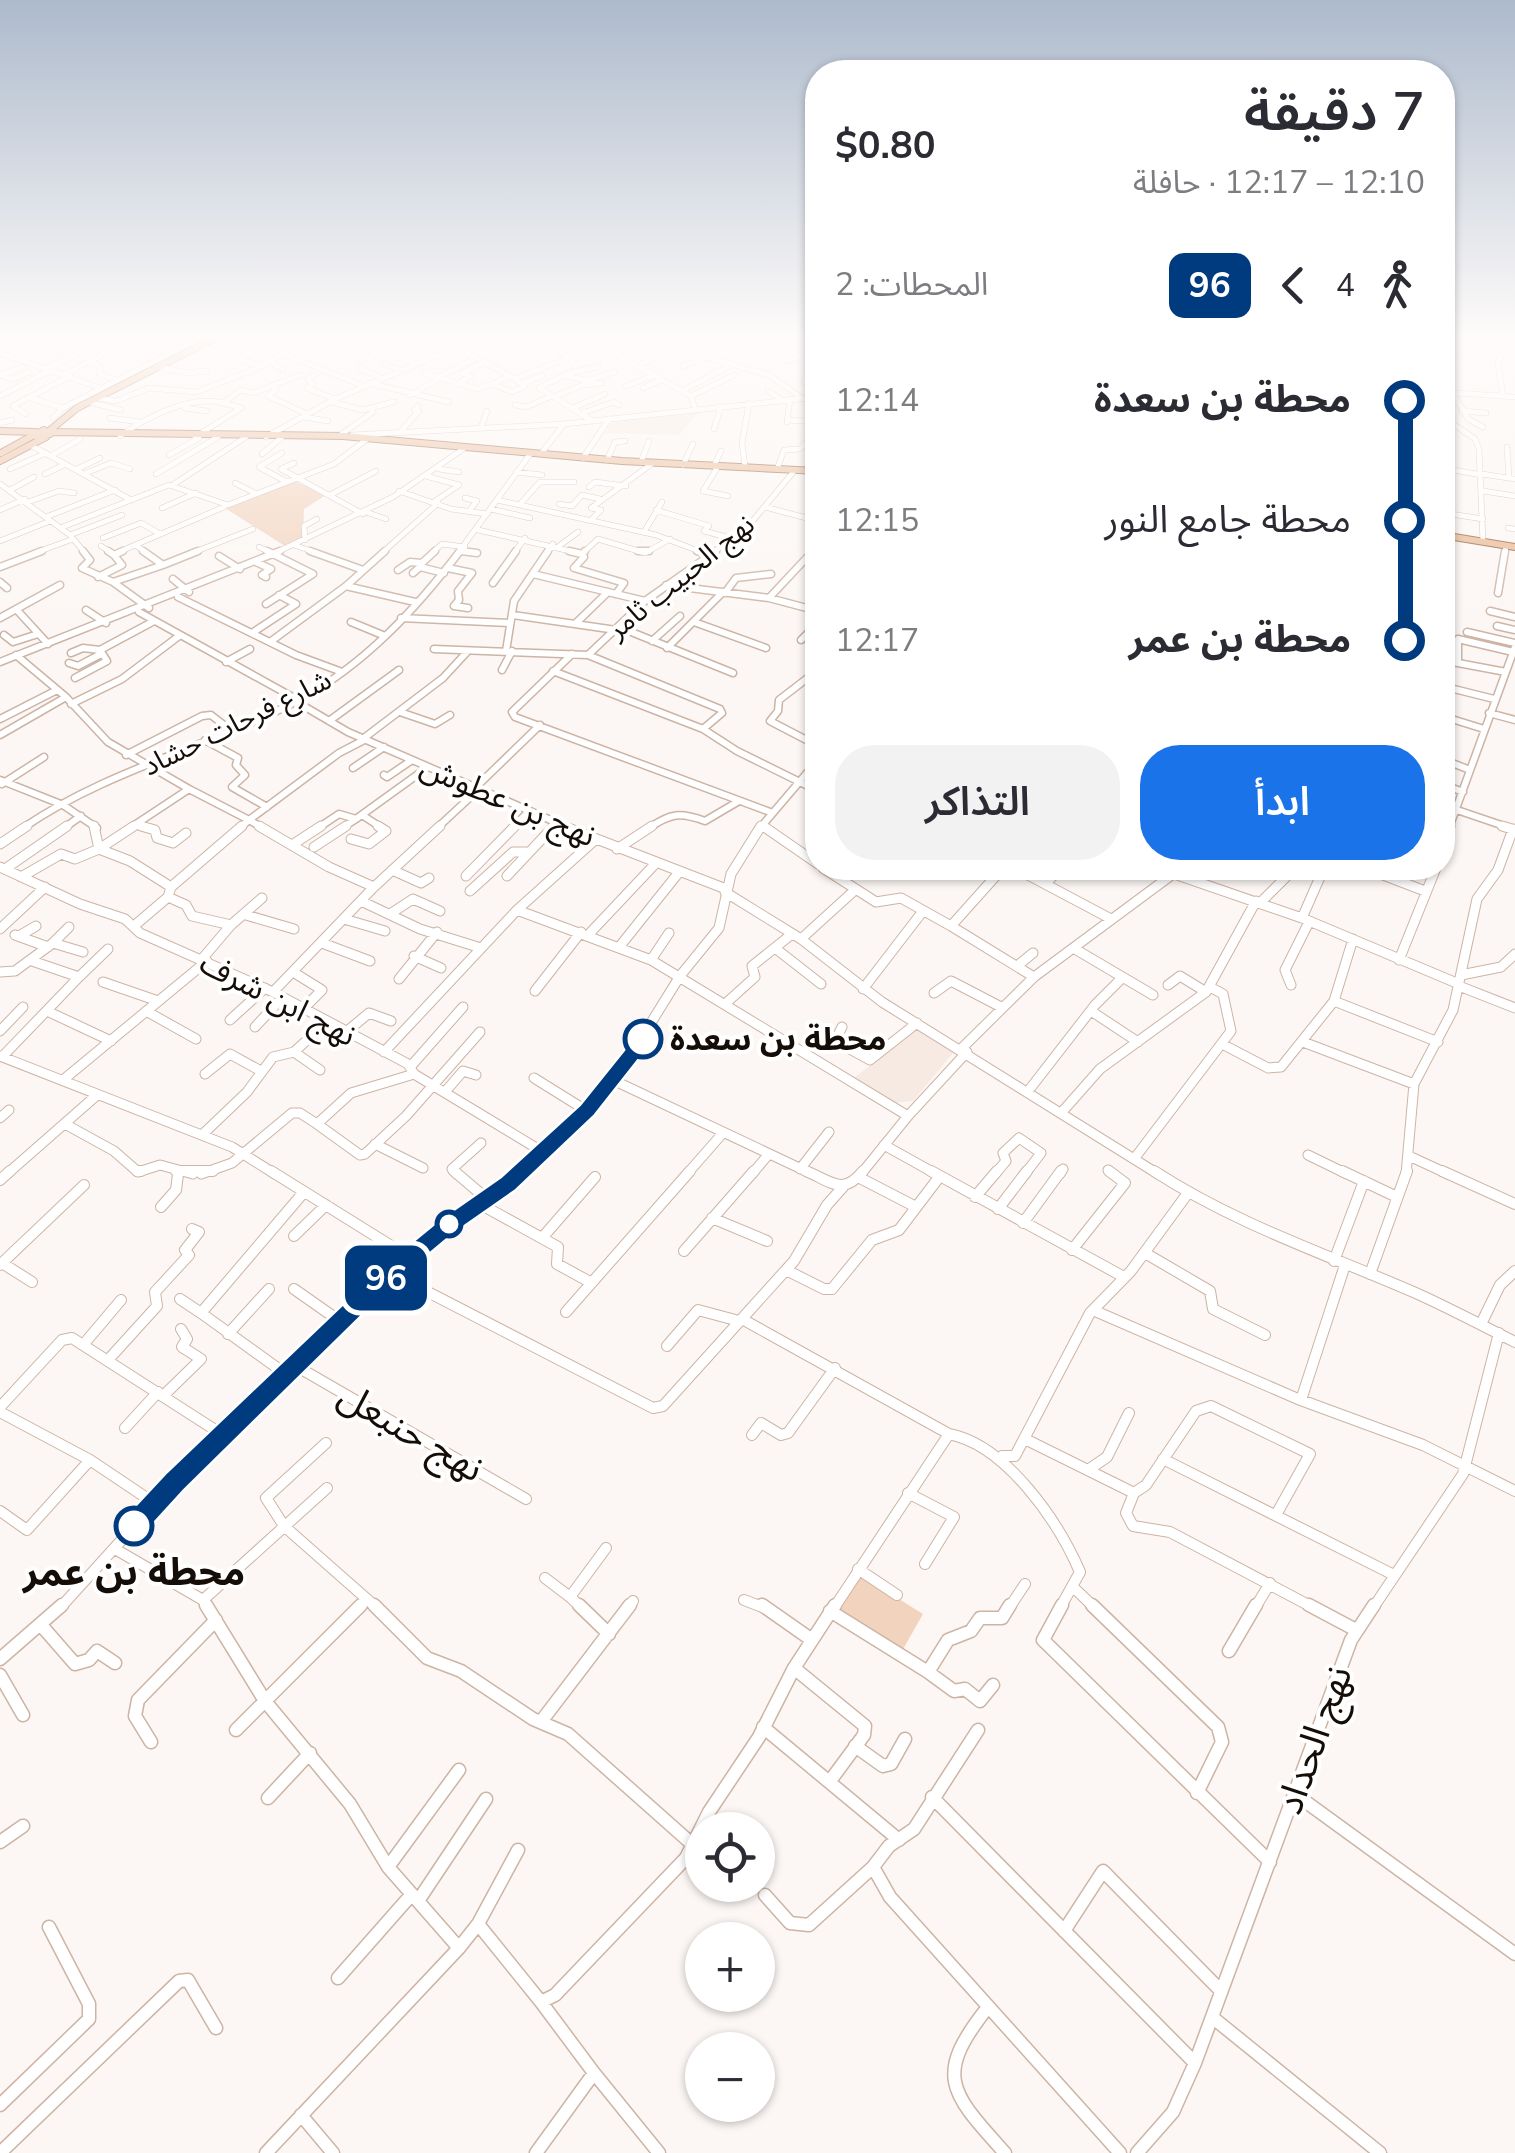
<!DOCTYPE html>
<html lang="ar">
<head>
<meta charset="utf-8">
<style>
  :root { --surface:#fff; --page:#f2f2f3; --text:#2b2b33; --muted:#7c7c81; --accent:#1a73e8 }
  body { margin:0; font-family:"Nunito Sans","Noto Sans Arabic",sans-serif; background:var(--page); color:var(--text); direction:rtl; height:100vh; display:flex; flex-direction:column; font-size:38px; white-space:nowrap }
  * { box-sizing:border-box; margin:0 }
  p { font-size:32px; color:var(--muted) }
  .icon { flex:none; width:55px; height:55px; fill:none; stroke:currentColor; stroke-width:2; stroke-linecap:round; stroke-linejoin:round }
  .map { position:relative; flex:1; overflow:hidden; direction:ltr }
  .panel { position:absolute; left:805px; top:60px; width:650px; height:820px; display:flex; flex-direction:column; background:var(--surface); border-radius:40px; box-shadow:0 2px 8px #0004; direction:rtl }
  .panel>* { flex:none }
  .badge { padding:0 20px; border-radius:15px; font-size:35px; line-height:65px }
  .buttons { position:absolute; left:685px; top:1812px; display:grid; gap:20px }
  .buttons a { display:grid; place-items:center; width:90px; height:90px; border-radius:50%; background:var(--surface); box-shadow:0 2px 8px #0004; font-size:50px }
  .map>.badge { position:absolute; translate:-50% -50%; box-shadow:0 0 0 5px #fff }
  .legs { display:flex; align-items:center; gap:15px; height:110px; padding:0 30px; font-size:32px }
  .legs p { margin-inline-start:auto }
  .head { display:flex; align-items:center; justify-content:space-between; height:170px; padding:0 30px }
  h1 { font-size:55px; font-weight:600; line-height:75px }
  .cta { display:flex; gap:20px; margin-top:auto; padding:20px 30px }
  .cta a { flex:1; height:115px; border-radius:40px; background:var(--accent); color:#fff; font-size:40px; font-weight:600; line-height:115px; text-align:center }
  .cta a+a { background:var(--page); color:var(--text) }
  ul { padding:0 30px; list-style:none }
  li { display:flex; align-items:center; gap:35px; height:120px; font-size:38px }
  li i { display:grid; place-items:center; width:15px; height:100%; margin:0 12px; background:currentColor }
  li i::after { content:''; width:25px; height:25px; margin:-12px; border:8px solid; border-radius:50%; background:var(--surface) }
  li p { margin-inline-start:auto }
  li:first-child i { background:linear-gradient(#0000 50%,currentColor 0) }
  li:last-child i { background:linear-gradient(currentColor 50%,#0000 0) }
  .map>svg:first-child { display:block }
</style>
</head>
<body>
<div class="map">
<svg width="1515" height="2153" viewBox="0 0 1515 2153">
  <rect width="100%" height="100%" fill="#fcf7f4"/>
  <!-- built -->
  <path fill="#f7eae2" d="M700,411L679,435L605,433L611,423Z
    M918,1028L951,1047L953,1053L913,1101L894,1103L854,1078Z"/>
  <!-- green -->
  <path fill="#f2d3be" d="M294,481L326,495L304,509L303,539L285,546L225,508Z
    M862,1576L923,1614L902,1651L840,1614L839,1607Z"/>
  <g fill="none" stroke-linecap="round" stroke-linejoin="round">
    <!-- minor-far4 casing -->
    <g stroke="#cdb4a4" stroke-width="6">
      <path id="minor-far4" d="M230,334L287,351
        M319,334L415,363
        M457,334L470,341
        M509,334L535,344
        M745,334L707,357L769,375L802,398
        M792,334L818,347
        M1463,334L1507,339
        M548,336L566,340H556
        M288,337L303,341
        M738,338L758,345
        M696,340L723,346
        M10,344L29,334
        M11,344L56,354L73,345
        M642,344L614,353L691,396L695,409
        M1442,345L1443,350L1467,353L1468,349
        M199,346L258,365
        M361,346L387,334
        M455,347L510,376
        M28,348L39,341L52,343
        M292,348L316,350
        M345,351L354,353L368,348
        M0,353L100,388
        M284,354L364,386
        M236,358L253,353
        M270,361L283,370
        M361,361L381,352
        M787,361L818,350
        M90,363L99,365L100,374L117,380
        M383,363L401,370
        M574,366L614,353L604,337L588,334
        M638,366L660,355L642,344L663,334
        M683,366L707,357
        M48,367L79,353
        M158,367L188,373L206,371
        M359,368L382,378
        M424,373L477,389L493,384
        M3,374L22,367
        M65,374L121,345
        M0,375L13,379L29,372
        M314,375L308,379L313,384L307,388L335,399
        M564,375L587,381L614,372
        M510,376L525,386L512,392L493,384Z
        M439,377L476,358
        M516,378L569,358L561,352L573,347
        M460,382L471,376L462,373L485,362
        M804,382L818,380
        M369,383L449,402
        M524,383L542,376
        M626,386L655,375
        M643,388L662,380
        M276,389L268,396L307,414
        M682,391L731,365
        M768,391L782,400
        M1442,392L1515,397
        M1453,393L1468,419L1483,427
        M410,395L442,377
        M0,396L53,369
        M691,396L734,375
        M1503,396L1498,364L1509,334
        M28,397L63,408
        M553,397L583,385L601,383
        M97,398L116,401L149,388L197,392L264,365L315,334
        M89,402L121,410
        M331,402L363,410L394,402
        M1442,404V412
        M515,405L526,407L552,396
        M185,408L207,411
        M573,408L605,394
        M1462,411L1486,413
        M582,413L614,402L619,405
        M26,414L13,406L70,376
        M304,417L328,421
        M53,418L63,408L208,334
        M110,418L140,422
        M787,420L804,421
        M593,421L539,388L568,373L598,367
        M787,422L790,399
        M0,423L12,420
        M1452,423L1475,439L1479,449L1483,542
        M481,428L487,411
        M714,429L721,406
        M401,431L419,411L414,410L418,406
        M352,435L564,424L818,397
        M120,436C147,417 191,394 223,403
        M339,436L373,412
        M195,437L241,408L223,403L241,390L254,393L300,375
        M266,437L335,399L488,334
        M32,446L131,500
        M1507,447L1509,478
        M543,451L564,424
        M282,453L259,467L287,482
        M262,454L282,437
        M169,455L199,438
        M51,456L80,439
        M583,458L609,419
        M607,460L615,442L625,441
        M641,462L649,441
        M294,463L281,469L363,514
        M683,465L693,444
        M714,466L721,451
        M745,467L742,443L749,403
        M717,468L703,491L728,496
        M1442,468L1482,475
        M10,469L46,453
        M77,469L100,458
        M439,469L459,472
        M777,469L784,450L800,449L805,444
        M812,470L818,459
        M516,472L542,475
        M86,473L111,463L130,469
        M45,474L66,464
        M156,474L218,437
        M1482,474L1515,479
        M426,476L459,485L435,501
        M235,483L257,494
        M0,484L70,535L85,553
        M174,484L246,437
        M589,487L595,482L626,486
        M10,490L34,477
        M399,491L451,509L487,514
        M1483,491L1515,496
        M330,495L376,471
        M465,498L477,501L469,511
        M497,500L656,535L704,553
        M28,502L59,491L74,493
        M520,504L540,482H574
        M559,504L572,506L582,495L600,499
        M765,507L818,521
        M162,508L196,493
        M491,509L530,518
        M0,510L25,499
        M656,510L709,526L704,531L734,539
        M366,512L386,519
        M1451,514L1483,519
        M46,517L115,490
        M591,520L601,510L591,508L653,463
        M60,528L169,485L228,505L334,464L367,439
        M1508,528L1515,529
        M478,530L579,553
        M644,532L662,502
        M70,535L122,515
        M103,538L141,523L160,534
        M305,540L304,526L317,519
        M0,541L50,521
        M294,545L317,553
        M101,546L112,553
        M559,546L578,532
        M259,547L272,553
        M461,551L477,553
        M35,553L73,539
        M117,553L135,545
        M147,553L135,545L224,507
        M192,553L253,529
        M275,553L393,497L466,447
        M382,553L438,503
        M432,553L442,544L465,547
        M458,553L531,453
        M514,553L525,538
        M547,553L553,544
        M583,553L598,539L645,553L670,539
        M712,553L745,530L795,470
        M811,553L818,546
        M1505,553L1506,546"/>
    </g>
    <!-- minor-far3 casing -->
    <g stroke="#cdb4a4" stroke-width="9">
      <path id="minor-far3" d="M83,551L90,560L82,568L113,582L149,608
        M108,551L114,555
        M143,551L163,565L198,551
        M310,551L363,570
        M461,551L477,553
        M569,551L582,554L585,551
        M638,551H649
        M697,551L708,555
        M582,554L584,557L574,568L624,583L616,594
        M219,556L240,569
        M256,562L271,569L262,575L266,577
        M0,567L42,551
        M448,568L472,573L458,591L459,600L454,606L468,608
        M398,570L410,562L422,563L435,551
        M413,573L420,567L444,573
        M533,574L645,601
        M818,576L812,582L818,585
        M98,577L122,565L114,555L123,551
        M173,579L189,592
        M0,582L7,588
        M113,582L163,565
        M493,583L516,551
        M666,585L769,598L818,611
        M346,586L415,602
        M725,593L736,578L771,574
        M1498,593L1505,551
        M178,597L296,655L342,672
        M769,598L813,551
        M266,604L313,574L267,551
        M16,609L48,644
        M86,610L106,623
        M1490,611L1515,617
        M139,612L298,700
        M513,615L616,630
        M0,618L60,585
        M401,618L509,623
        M351,622L385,636
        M694,622L766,648
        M576,623L608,592
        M1497,626L1515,630
        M619,627L733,673
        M1467,632L1515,643
        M252,633L296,604L279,595
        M4,635L13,642L38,634
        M801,640L818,623
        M652,641L680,616
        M270,642L346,586L385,551
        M667,648L723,592
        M434,649L588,655L645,601L716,551
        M506,651L514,601L548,551
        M71,653L83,648L100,650
        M572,654L512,712L515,717L770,812
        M16,655L66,697
        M588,655L720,709L722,713L703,729
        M1442,660L1506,672
        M0,662L280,551
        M226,662L250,649
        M1458,662V639L1513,652
        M69,663L78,666L101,654
        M502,670L512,651
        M818,670L779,700L778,711L770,721L818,746
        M553,671L703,729L737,751L818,791
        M75,678L107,661L100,650L154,621
        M1442,686L1494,699
        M295,701L348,732L569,828
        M71,704L122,679L179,636
        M400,712L435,724L450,715
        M1489,713L1515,720
        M1442,716L1484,729
        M0,719L57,690
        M329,721L399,670
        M0,735L66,697L108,742L189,789L130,828
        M364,738L443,678L467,652
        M205,740L238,758L236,765L245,775L232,787L267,807
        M126,755L202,716L211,715L229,729
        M1442,759L1470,770
        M353,768L384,747
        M384,775L387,777L412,760
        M0,780L63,805L97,828
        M2,784L44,757
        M1442,784L1463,792
        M475,788L540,725
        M189,789L249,820L240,828
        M1457,810L1510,828
        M362,815L382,828
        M139,825L149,828
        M762,825L766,828
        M23,828C107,770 209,747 299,700C364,665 416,609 460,551
        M64,828L81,816
        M263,828L249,820L339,753L366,739
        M318,828L339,814L356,819L428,767
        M342,828L356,819
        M437,828L478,790
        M512,828L529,811
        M552,828L556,824
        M649,828C671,813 680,812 705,821L739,801
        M760,828L818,760
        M1449,828L1515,647"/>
    </g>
    <!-- minor-far2 casing -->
    <g stroke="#cdb4a4" stroke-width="11">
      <path id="minor-far2" d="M94,826L99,849L134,826
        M141,826L155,830L157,838L173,843L186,833
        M259,826L329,867L374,887
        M563,826L726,889
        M763,826L818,864
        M1502,826L1515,830
        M351,839L369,844L386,831L378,826
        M595,840L517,910L651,960L908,1116L967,1052
        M0,844L27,826
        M292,845L321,826
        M314,847L346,826
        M1442,847L1450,826
        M617,849L652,826
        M0,867L80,904L125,919L140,933L273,992L408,1064L414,1074L543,1152
        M823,868L876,902L901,898L951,926
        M1003,868L951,926L1034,977
        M1015,868L1111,919
        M1157,868L1302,918L1459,984
        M1365,868L1425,891
        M5,869L67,826
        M392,870L421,883L429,878
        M466,876L515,826
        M507,876L554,826
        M21,877L61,854L75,859L99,849L130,861L171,887
        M1047,882L1061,868
        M470,891L513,852H526
        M725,892L801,939L882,1002L1158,1174
        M168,897L186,905L192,916L231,925L262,898
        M361,901L420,929L481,948
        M1260,903L1295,868
        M390,914L413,899L440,911
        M246,915L294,929
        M1302,918L1320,877L1319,868
        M344,919L385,931
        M134,926L168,897L171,887L242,826
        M0,929L45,887
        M589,934L656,863
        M15,935L48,947
        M19,936L36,926
        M801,939L856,889
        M1353,939L1334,1001L1438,1042
        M53,943L69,927
        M322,943L370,961
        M620,946L680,871
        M775,948L821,984
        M1075,949L1153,995
        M414,956L441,968
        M202,959L231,925
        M651,960L669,933
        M1399,960L1436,868
        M1017,966L1033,953
        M0,972L15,971L53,943L83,952
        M293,972L322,990L302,1010
        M1461,975L1501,967L1515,954
        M79,977L108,949
        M399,979L437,932
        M103,982L158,1001
        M1168,985L1180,976L1206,992
        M1291,985L1285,970L1309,922
        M1459,986L1515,1008
        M863,989L923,911
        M535,991L581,932
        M273,992L374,887L440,826
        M934,993L951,981L1001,1007
        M725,1004L755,977L752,966L792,934
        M47,1011L111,1041
        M146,1011L196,1039
        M1091,1011L1138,1042
        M230,1020L265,988
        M255,1027L282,998
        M842,1027L835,1041L870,1060L917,1023
        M0,1031L23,1007
        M345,1033L369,1013L391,1021
        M1303,1042L1414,1084
        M1224,1045L1268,1068L1281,1067L1334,1001
        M962,1048L1034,977L1173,874
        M294,1052L306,1041
        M384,1052L517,910
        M0,1056L232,1147L275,1174
        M2,1057L79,977L32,961
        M411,1066L463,1007
        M205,1074L230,1054L261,1071
        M414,1074L351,1093L317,1124L360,1155L365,1154L406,1116L480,1032
        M534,1078L587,1111
        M63,1080L207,961
        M615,1081L812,1174
        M1029,1090L1095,1005L1122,978
        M445,1092L463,1071L476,1075
        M1062,1112L1100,1069L1206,992L1256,901
        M0,1118L9,1110
        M65,1124L114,1151L138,1172L160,1165L193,1174
        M203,1134L247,1092L273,1057L294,1052L320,1070
        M375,1144L423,1168
        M884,1145L936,1174
        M1308,1155L1347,1174
        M1409,1156L1448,1174
        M1134,1159L1231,1031L1223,994L1210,987
        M800,1169L829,1132
        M1108,1170L1113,1174
        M7,1174L97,1095
        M201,1174L232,1163L292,1113H300L317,1124
        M457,1174L452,1169L481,1143
        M520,1174L615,1081L680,976L719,928L731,874L761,826
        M687,1174L722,1134
        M752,1174L768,1155
        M861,1174L908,1116
        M995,1174L1006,1161L1003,1153L1019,1138L1041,1153L1025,1174
        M1060,1174L1063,1169
        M1406,1174L1414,1084L1453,1010L1477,899L1498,870L1513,829"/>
    </g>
    <!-- minor-far1 casing -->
    <g stroke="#cdb4a4" stroke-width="12">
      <path id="minor-far1" d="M137,1171H141
        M176,1171H213
        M271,1171L409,1257
        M454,1171L488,1200
        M806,1171C832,1182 843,1196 863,1171
        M931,1171L1122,1276
        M1154,1171C1237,1225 1329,1255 1418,1294C1451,1309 1483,1326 1515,1342
        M1342,1171L1397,1197
        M1442,1171L1515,1204
        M858,1177L916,1207
        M0,1180L10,1171
        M975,1197L997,1171
        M480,1204L558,1247L557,1264L590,1282
        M161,1207L176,1190L178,1174
        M998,1209L1027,1171
        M712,1218L767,1241
        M1023,1223L1061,1171
        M294,1236L326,1205
        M542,1238L595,1177
        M1072,1250L1125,1183L1109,1171
        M684,1251L754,1171
        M1145,1253L1210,1291L1213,1309L1265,1335
        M1334,1261L1364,1181
        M2,1263L32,1282
        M0,1265L84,1185
        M786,1270L824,1289H832L872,1240L899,1230L940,1176
        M391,1273L653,1408L663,1406L794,1261L827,1205L843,1187
        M1370,1274L1407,1171
        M294,1289L341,1322
        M180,1299L201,1313
        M1095,1311L1298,1399L1423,1445L1515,1491
        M566,1312L690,1171
        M742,1319L949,1434C1006,1445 1058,1521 1080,1572L1060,1608
        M1481,1324L1500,1285L1515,1271
        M228,1334L269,1289
        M83,1345L121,1300
        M667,1346L698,1310L739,1321
        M108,1360L157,1306L155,1292L189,1255L185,1250L199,1232L192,1229
        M296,1366L526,1499
        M287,1375L201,1313L304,1192
        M163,1396L201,1359L182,1347L187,1339L181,1329
        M1301,1400L1345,1265
        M0,1407L62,1340L72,1338L223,1435
        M0,1412L90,1460L154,1503
        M125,1428L158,1392
        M752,1435L761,1423L781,1435L788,1433L835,1368
        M1027,1440L1134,1493L1126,1513L1133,1526L1170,1532L1314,1608
        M326,1443L266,1498L284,1526L377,1608
        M1002,1456H1015L1090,1313L1131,1271L1188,1193
        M1163,1459L1392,1574
        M1088,1470L1107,1457L1129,1413
        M908,1493L954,1517L925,1564
        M1134,1493L1146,1485L1196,1411L1211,1406L1310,1454L1277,1513
        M0,1511L27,1530L90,1460
        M115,1549L203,1600L208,1608
        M858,1569L897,1595
        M545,1578L570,1597
        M1073,1587L1095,1608
        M203,1600L327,1488
        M744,1600L765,1608
        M60,1608L175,1481L391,1273L445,1227L522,1171
        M358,1608L367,1599
        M582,1608L570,1597L606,1548
        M628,1608L633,1601
        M834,1608L949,1434
        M1009,1608L1025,1584
        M1255,1608L1270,1583
        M1373,1608L1463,1474L1499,1333"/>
    </g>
    <!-- minor casing -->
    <g stroke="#cdb4a4" stroke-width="15">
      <path id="minor" d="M206,1605L265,1701L350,1804L388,1867L459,1948L266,2153
        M374,1605L427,1658L461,1671L533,1719L568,1734L692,1844
        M579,1605L609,1634
        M762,1605L812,1640
        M1062,1605L1043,1640L1270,1862
        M1092,1605L1218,1727L1222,1742L1197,1793
        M1309,1605L1356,1630
        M830,1611L928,1672L948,1640L971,1631L980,1618H1002L1010,1605
        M41,1625L75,1664L89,1660L97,1651L115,1663
        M1229,1651L1256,1605
        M0,1659L62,1605
        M794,1668L865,1726L864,1735L830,1781
        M928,1672L954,1691L965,1689L980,1701L993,1685
        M0,1675L23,1715
        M543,1719L630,1605
        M763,1727L899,1840
        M236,1730L361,1605
        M978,1730L914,1829L889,1846L873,1867L890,1897L1120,2153
        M151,1742L135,1716L138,1700L216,1620
        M855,1746L883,1766L891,1764L905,1739
        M1295,1794L1515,1954
        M932,1797L1195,2063
        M268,1798L310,1753
        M0,1842L23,1826
        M388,1867L459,1770
        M765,1895L790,1923L809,1925L873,1867
        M418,1901L486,1799
        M478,1924L541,2002L555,1995L686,1858L709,1812L759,1737L794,1668L835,1605
        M1064,1931L1103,1871L1221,1991
        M459,1948L478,1924L518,1850
        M338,1978L412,1894
        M988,2007C933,2076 950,2092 1005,2153
        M1212,2017L1380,2153
        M594,2073L659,2153
        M0,2105L89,2019V2004L49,1927
        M301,2115L333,2153
        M0,2153L179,1981L188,1980L216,2028
        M536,2153L594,2073L541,2002
        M1137,2153L1173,2112L1195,2063L1351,1640L1374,1605"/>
    </g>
    <!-- major casing -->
    <g stroke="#945d35" stroke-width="8">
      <path id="major" d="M44,430L50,434L32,436Z
        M0,431L35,432
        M49,431L77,408L223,334
        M50,432L343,436L622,461L818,471
        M1,453L32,436
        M0,461L46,437
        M1442,535L1515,547"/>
    </g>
    <!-- minor-far4 -->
    <use href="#minor-far4" stroke="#fff" stroke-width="5"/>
    <!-- minor-far3 -->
    <use href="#minor-far3" stroke="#fff" stroke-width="6"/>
    <!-- minor-far2 -->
    <use href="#minor-far2" stroke="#fff" stroke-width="9"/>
    <!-- minor-far1 -->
    <use href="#minor-far1" stroke="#fff" stroke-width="10"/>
    <!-- minor -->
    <use href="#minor" stroke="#fff" stroke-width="12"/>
    <!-- major -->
    <use href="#major" stroke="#e8b894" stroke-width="6"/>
  </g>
  <!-- sky -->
  <linearGradient id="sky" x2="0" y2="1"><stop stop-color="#adbacc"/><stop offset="0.53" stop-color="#fefbfa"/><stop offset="1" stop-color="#fefbfa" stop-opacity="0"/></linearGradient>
  <rect width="1515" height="635" fill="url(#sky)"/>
  <!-- line-1 -->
  <path fill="#003b80" stroke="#fff" stroke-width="2.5" d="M643,1032L650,1034V1045L594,1116L516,1190L453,1234L398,1280L184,1490L143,1535L134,1539L125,1535L122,1526L125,1517L167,1472L383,1266L438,1221L501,1177L580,1105L637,1034Z"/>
  <!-- markers -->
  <g fill="#fff" stroke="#003b80" stroke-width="5">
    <circle cx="643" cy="1039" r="18"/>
    <circle cx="449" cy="1224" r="12"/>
    <circle cx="134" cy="1526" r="18"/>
  </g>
  <g text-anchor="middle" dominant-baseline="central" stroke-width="8" stroke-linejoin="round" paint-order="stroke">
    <!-- far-street labels -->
    <g font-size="28" fill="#150d08" stroke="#fff">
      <text transform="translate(681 577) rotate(-39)">نهج الحبيب ثامر</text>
      <text transform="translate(237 723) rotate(-26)">شارع فرحات حشاد</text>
    </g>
    <!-- street labels -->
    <g font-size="32" fill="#150d08" stroke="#fff">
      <text transform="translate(508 801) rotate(23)">نهج بن عطوش</text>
      <text transform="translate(278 999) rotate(27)">نهج ابن شرف</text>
    </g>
    <!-- stop labels -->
    <g font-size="32" font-weight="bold" fill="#150d08" stroke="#fff" text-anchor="start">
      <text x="670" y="1039">محطة بن سعدة</text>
    </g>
    <!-- near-street labels -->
    <g font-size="38" fill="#150d08" stroke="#fff">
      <text transform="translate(411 1432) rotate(30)">نهج حنبعل</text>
      <text transform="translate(1314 1740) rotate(-70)">نهج الحداد</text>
    </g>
    <!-- near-stop labels -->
    <g font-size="38" font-weight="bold" fill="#150d08" stroke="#fff">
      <text x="134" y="1572">محطة بن عمر</text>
    </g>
  </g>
</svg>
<div class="buttons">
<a><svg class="icon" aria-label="locate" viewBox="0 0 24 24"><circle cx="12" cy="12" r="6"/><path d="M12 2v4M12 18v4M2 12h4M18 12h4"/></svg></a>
<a>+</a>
<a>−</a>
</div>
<b class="badge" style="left:386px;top:1278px;background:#003b80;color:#fff">96</b>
<section class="panel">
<div class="head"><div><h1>7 دقيقة</h1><p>12:10 – 12:17 · حافلة</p></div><b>$0.80</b></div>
<div class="legs"><svg class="icon" aria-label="walk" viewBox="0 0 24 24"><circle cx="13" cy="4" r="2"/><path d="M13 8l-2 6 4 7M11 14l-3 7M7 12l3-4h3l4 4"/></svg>4<svg class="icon" aria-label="back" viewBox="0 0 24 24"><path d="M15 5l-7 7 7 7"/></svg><b class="badge" style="background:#003b80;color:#fff">96</b><p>المحطات: 2</p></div>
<ul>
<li><i style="color:#003b80"></i><b>محطة بن سعدة</b><p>12:14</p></li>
<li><i style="color:#003b80"></i><span>محطة جامع النور</span><p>12:15</p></li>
<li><i style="color:#003b80"></i><b>محطة بن عمر</b><p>12:17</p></li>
</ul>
<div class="cta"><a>ابدأ</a><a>التذاكر</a></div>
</section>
</div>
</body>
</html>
